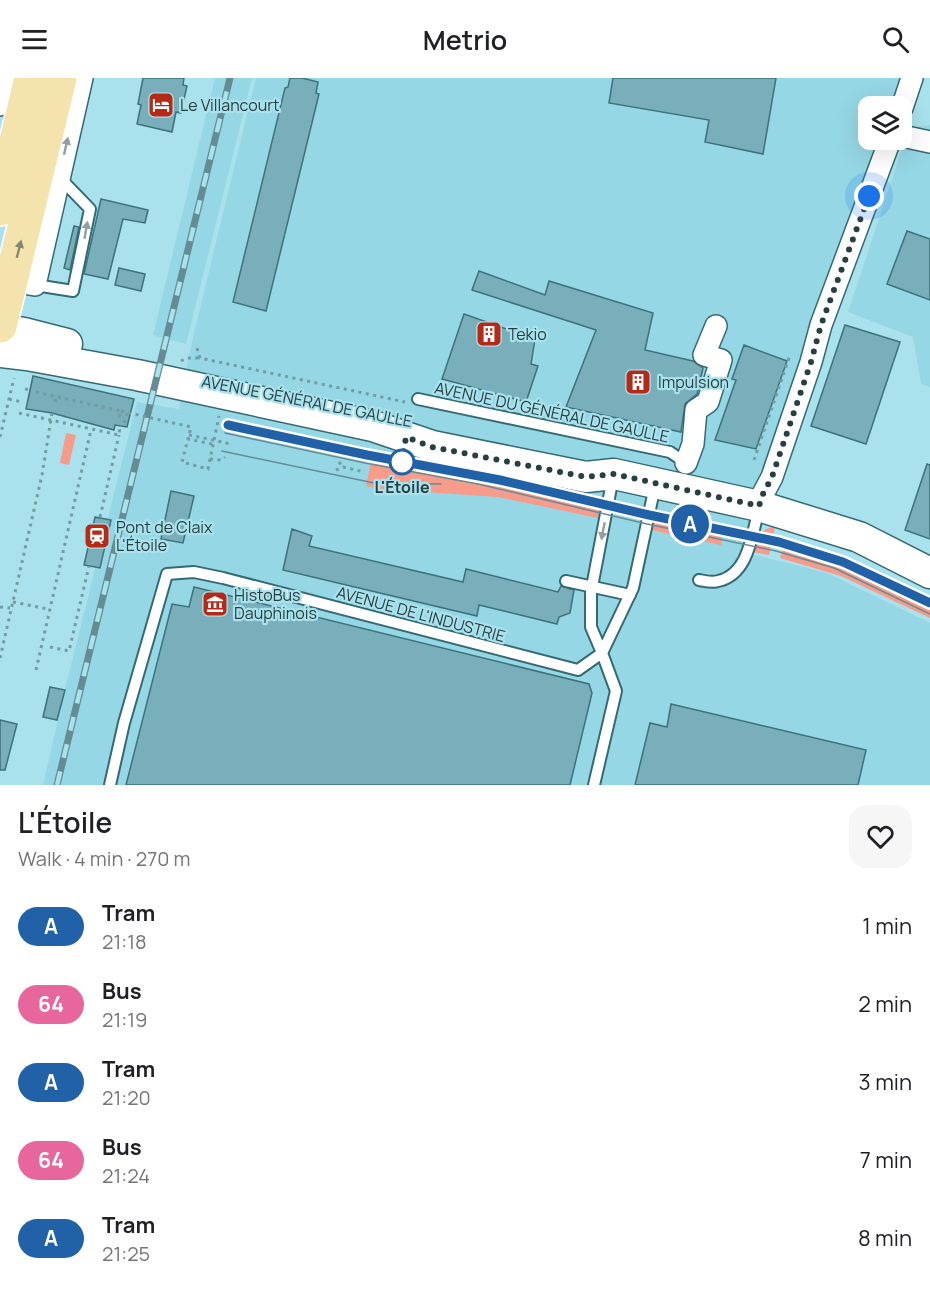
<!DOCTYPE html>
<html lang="en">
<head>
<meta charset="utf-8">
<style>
  :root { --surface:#fff; --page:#f6f6f6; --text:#202124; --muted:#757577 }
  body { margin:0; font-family:Manrope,sans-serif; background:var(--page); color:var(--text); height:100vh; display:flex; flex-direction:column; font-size:22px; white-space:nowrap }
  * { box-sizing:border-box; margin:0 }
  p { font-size:20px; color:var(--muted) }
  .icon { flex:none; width:33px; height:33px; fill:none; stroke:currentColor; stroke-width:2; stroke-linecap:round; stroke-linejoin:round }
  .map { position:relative; height:707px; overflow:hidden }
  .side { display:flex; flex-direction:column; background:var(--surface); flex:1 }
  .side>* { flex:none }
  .badge { padding:0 12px; border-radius:20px; font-size:21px; line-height:39px }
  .fabs { position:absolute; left:858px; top:18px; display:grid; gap:12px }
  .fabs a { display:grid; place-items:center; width:54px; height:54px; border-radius:12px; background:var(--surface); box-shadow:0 6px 24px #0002; font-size:30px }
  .you { position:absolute; width:30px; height:30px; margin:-15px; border:4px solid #fff; border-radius:50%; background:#1a73e8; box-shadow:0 0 0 9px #1a73e833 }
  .map>.badge { position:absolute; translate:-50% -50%; box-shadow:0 0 0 3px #fff }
  .round { display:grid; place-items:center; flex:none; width:63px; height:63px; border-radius:18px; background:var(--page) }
  .head { display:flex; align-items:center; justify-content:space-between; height:102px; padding:0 18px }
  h1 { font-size:28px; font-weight:600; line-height:45px }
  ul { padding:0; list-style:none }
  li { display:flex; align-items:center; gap:18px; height:78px; padding:0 18px }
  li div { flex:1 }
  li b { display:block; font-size:22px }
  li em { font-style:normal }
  li .badge { min-width:66px; font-weight:700; text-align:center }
  header { display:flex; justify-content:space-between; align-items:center; height:78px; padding:0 18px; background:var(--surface); font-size:27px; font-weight:600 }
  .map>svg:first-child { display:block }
</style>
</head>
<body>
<header><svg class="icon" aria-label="menu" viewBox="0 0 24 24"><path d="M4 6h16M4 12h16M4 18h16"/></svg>Metrio<svg class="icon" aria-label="search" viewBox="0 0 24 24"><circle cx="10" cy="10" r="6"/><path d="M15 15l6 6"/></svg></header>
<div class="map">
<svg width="930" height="707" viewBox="0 0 930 707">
  <rect width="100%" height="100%" fill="#a9e2ed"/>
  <!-- built -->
  <path fill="#96d7e5" d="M215,0H252L186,266L153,257Z
    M256,0H910L900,28H868V62H888L743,474L827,495L930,545V707H43L67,603L137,324L179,331L192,263Z
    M930,47V309L921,306L913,259L848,234L909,50Z"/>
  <!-- green -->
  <path fill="#f79b8a" d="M66,355L76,357L69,387L60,385Z
    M373,374L602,422L598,440L498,419L382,411L366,408Z
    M655,433L724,449L721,467L651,452Z
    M775,449L769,477L753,474C757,460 760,450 775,449Z
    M785,461L850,481L930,518V540L841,498L780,480Z"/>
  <!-- building -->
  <path fill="#78afba" stroke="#3c727c" stroke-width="1.5" d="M143,0H184L183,7L187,8L181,35L176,34L172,54L137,46L141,27L138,26Z
    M290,0H302L318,4L316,15L319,16L266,233L233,224L285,10L288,9Z
    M613,0H776L763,76L705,64L709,42L609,25Z
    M101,121L148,132L145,145L123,141L108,201L84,196Z
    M74,148L79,149L70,192L64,190Z
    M907,153L930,161V222L887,206Z
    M119,190L145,196L141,213L115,207Z
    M479,193L545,217L549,203L653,235L645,272L693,283L703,290L697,316L685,326L681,354L566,329L596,252L472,212Z
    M464,236L535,261L531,286L538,288L526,324L442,301Z
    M845,247L900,264L866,366L811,348Z
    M744,267L787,283L756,371L715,362L736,302L732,301Z
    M33,298L134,321L127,349L115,347L114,352L52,335L26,331Z
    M927,386L930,387V461L905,452Z
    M171,413L194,418L183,465L161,461Z
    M95,439L111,442L100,490L84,487Z
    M292,451L312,458L309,468L463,504L466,491L558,514L561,508L574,512L570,535L559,539L557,546L479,527L477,538L283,492Z
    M194,509L589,606L592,615L570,707H126L172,526L189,529Z
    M50,609L65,612L57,642L43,639Z
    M671,626L866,672L858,707H635L650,645L667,649Z
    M0,642L17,646L5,692H0Z"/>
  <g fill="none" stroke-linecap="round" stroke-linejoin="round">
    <!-- lane casing -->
    <g stroke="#346a74" stroke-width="14">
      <path id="lane" d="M35,207L73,213L90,131L60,100
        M418,321L670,374L686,385L687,388
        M699,502C705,503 713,505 718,503C749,497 752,455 759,431
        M566,503L630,517
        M602,575L591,549V514L613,399
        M602,575L633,510L655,408
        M110,707L124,645L167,496L194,494L223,500L578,592L602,575L616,613L594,707"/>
    </g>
    <!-- street casing -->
    <g stroke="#346a74" stroke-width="24">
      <path id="street" d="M0,27L7,0
        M902,30L912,0
        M902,58L930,64
        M11,203L35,207L82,0
        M686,385L693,366L696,332L708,324L721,282L704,277L716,248
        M759,428L763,416L772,399L811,284L821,247L890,62"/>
    </g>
    <!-- secondary casing -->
    <g stroke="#346a74" stroke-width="33">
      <path id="secondary" d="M0,251L24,255L67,266
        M0,274L27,277L137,297L373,348L432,368L586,399L614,396L759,428L859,459L930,495"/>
    </g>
    <!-- primary casing -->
    <g stroke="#fff" stroke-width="36">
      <path id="primary" d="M0,131L31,0
        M0,248L60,0"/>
    </g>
    <!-- path -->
    <path stroke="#729ca4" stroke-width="3" stroke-dasharray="3 4.5" stroke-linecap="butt" d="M197,270L200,280L405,324
      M181,283L187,280H200
      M25,311L30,312
      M36,314L121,333L118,343
      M9,321L22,324
      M55,324L56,318
      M19,335L119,357L120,348
      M124,345L128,334
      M189,357L227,365L228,368
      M0,359L14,300
      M212,366L188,361L182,384L208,391L219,338
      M210,381L221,382L225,379
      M754,382L790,277
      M339,384L343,389
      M336,392L343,389L364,394
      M100,439L119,357
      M13,524L48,531
      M0,529L10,530
      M50,569L69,573L89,488
      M0,580L42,397L52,335
      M36,592L91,352"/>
    <!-- lane -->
    <use href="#lane" stroke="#fff" stroke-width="10"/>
    <!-- street -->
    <use href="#street" stroke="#fff" stroke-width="21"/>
    <!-- secondary -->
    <use href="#secondary" stroke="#fff" stroke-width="30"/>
    <!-- primary -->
    <use href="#primary" stroke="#f5e3ad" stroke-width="33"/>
    <!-- tram -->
    <path stroke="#658c94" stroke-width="1.5" d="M225,355L365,385L478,406L647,446L776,473L834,490L930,536
      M222,373L374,405L441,406
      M672,442L798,470
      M823,478L871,496L930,525"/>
    <!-- rail casing -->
    <g stroke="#658c94" stroke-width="7">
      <path id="rail" d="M57,707L230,0"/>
    </g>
    <!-- rail -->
    <use href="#rail" stroke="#a9e2ed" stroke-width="4.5" stroke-dasharray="14" stroke-linecap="butt"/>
    <!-- path-bridge -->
    <path stroke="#729ca4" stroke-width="3" stroke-dasharray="3 4.5" stroke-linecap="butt" d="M121,333L191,349L188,361"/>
  </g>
  <!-- one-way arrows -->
  <defs><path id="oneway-solid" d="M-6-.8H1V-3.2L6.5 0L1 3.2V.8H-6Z" transform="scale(1.5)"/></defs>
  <g fill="#939ea0">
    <use href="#oneway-solid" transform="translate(66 68) rotate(-77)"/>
    <use href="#oneway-solid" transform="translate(86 152) rotate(-80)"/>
    <use href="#oneway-solid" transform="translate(603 453) rotate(101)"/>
  </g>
  <use fill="#848872" href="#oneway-solid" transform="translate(19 171) rotate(-76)"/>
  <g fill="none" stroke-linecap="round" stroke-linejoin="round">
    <!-- line casing -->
    <g stroke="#fff" stroke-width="14">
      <path id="line" d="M228,347L367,377L500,402L649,437L779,464L843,484L930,525"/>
    </g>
    <!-- line -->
    <use href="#line" stroke="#2061a7" stroke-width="9"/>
    <!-- walk -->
    <path stroke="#273e42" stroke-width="6" stroke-dasharray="0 10.8" d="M402,384L406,359L432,369L586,399L614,396L759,428L763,416L772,399L811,284L821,247L869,118"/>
  </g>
  <!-- icons -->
  <defs>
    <g id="hotel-square" transform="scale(1.35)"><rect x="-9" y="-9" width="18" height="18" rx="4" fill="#b62916" stroke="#a9e2ed"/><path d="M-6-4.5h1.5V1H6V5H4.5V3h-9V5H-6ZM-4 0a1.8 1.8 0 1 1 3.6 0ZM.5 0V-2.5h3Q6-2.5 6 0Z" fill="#fff"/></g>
    <g id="building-square" transform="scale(1.35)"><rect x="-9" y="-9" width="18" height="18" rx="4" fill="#b62916" stroke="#a9e2ed"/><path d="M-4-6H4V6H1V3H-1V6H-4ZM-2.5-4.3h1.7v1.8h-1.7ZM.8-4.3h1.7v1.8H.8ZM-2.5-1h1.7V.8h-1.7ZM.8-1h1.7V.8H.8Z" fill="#fff"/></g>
    <g id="station-square" transform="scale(1.35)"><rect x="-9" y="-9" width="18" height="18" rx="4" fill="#b62916" stroke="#a9e2ed"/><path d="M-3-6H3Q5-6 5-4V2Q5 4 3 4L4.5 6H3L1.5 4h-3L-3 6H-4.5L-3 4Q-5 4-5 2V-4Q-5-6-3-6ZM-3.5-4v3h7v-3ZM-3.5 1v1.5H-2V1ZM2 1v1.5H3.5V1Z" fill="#fff"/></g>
    <g id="museum-square" transform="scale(1.35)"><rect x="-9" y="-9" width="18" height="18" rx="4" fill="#b62916" stroke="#a9e2ed"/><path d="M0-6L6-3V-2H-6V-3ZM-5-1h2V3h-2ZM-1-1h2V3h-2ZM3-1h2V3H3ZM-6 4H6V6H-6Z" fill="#fff"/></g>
  </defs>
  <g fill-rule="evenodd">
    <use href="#hotel-square" x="161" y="27"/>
    <use href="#building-square" x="489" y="256"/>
    <use href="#building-square" x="638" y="304"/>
    <use href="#station-square" x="97" y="458"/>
    <use href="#museum-square" x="215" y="526"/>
  </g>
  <!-- markers -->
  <circle fill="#fff" stroke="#2061a7" stroke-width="3" cx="402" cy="384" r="12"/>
  <g text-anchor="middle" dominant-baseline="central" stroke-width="4.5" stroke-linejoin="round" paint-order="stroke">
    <!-- poi labels -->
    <g font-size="16" fill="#273e42" stroke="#a9e2ed" text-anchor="start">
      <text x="180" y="27">Le Villancourt</text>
      <text x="508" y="256">Tekio</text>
      <text x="658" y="304">Impulsion</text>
      <text x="116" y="449">Pont de Claix<tspan x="116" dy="18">L'Étoile</tspan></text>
      <text x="234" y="517">HistoBus<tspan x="234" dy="18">Dauphinois</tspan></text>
    </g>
    <!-- street labels -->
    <g font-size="16" fill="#273e42" stroke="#a9e2ed">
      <text transform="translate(307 323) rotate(11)">AVENUE GÉNÉRAL DE GAULLE</text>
      <text transform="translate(552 334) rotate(12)">AVENUE DU GÉNÉRAL DE GAULLE</text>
      <text transform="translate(421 536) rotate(15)">AVENUE DE L'INDUSTRIE</text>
    </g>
    <!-- stop labels -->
    <g font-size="16" font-weight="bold" fill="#273e42" stroke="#a9e2ed">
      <text x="402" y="409">L'Étoile</text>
    </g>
  </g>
</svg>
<div class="fabs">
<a><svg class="icon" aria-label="layers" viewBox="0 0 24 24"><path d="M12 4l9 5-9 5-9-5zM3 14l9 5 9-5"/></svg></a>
</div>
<div class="you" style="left:869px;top:118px"></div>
<b class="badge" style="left:690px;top:446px;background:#2061a7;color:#fff">A</b>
</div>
<section class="side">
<div class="head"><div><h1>L'Étoile</h1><p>Walk · 4 min · 270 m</p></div><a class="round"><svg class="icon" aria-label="heart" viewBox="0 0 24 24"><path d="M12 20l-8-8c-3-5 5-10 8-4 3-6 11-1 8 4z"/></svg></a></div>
<ul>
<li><span class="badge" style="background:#2061a7;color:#fff">A</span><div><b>Tram</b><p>21:18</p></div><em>1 min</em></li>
<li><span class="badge" style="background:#e7679c;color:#fff">64</span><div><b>Bus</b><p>21:19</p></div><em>2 min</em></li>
<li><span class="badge" style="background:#2061a7;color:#fff">A</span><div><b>Tram</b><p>21:20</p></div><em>3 min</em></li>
<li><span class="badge" style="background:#e7679c;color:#fff">64</span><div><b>Bus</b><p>21:24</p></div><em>7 min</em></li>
<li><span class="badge" style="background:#2061a7;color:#fff">A</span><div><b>Tram</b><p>21:25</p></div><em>8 min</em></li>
</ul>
</section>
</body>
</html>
